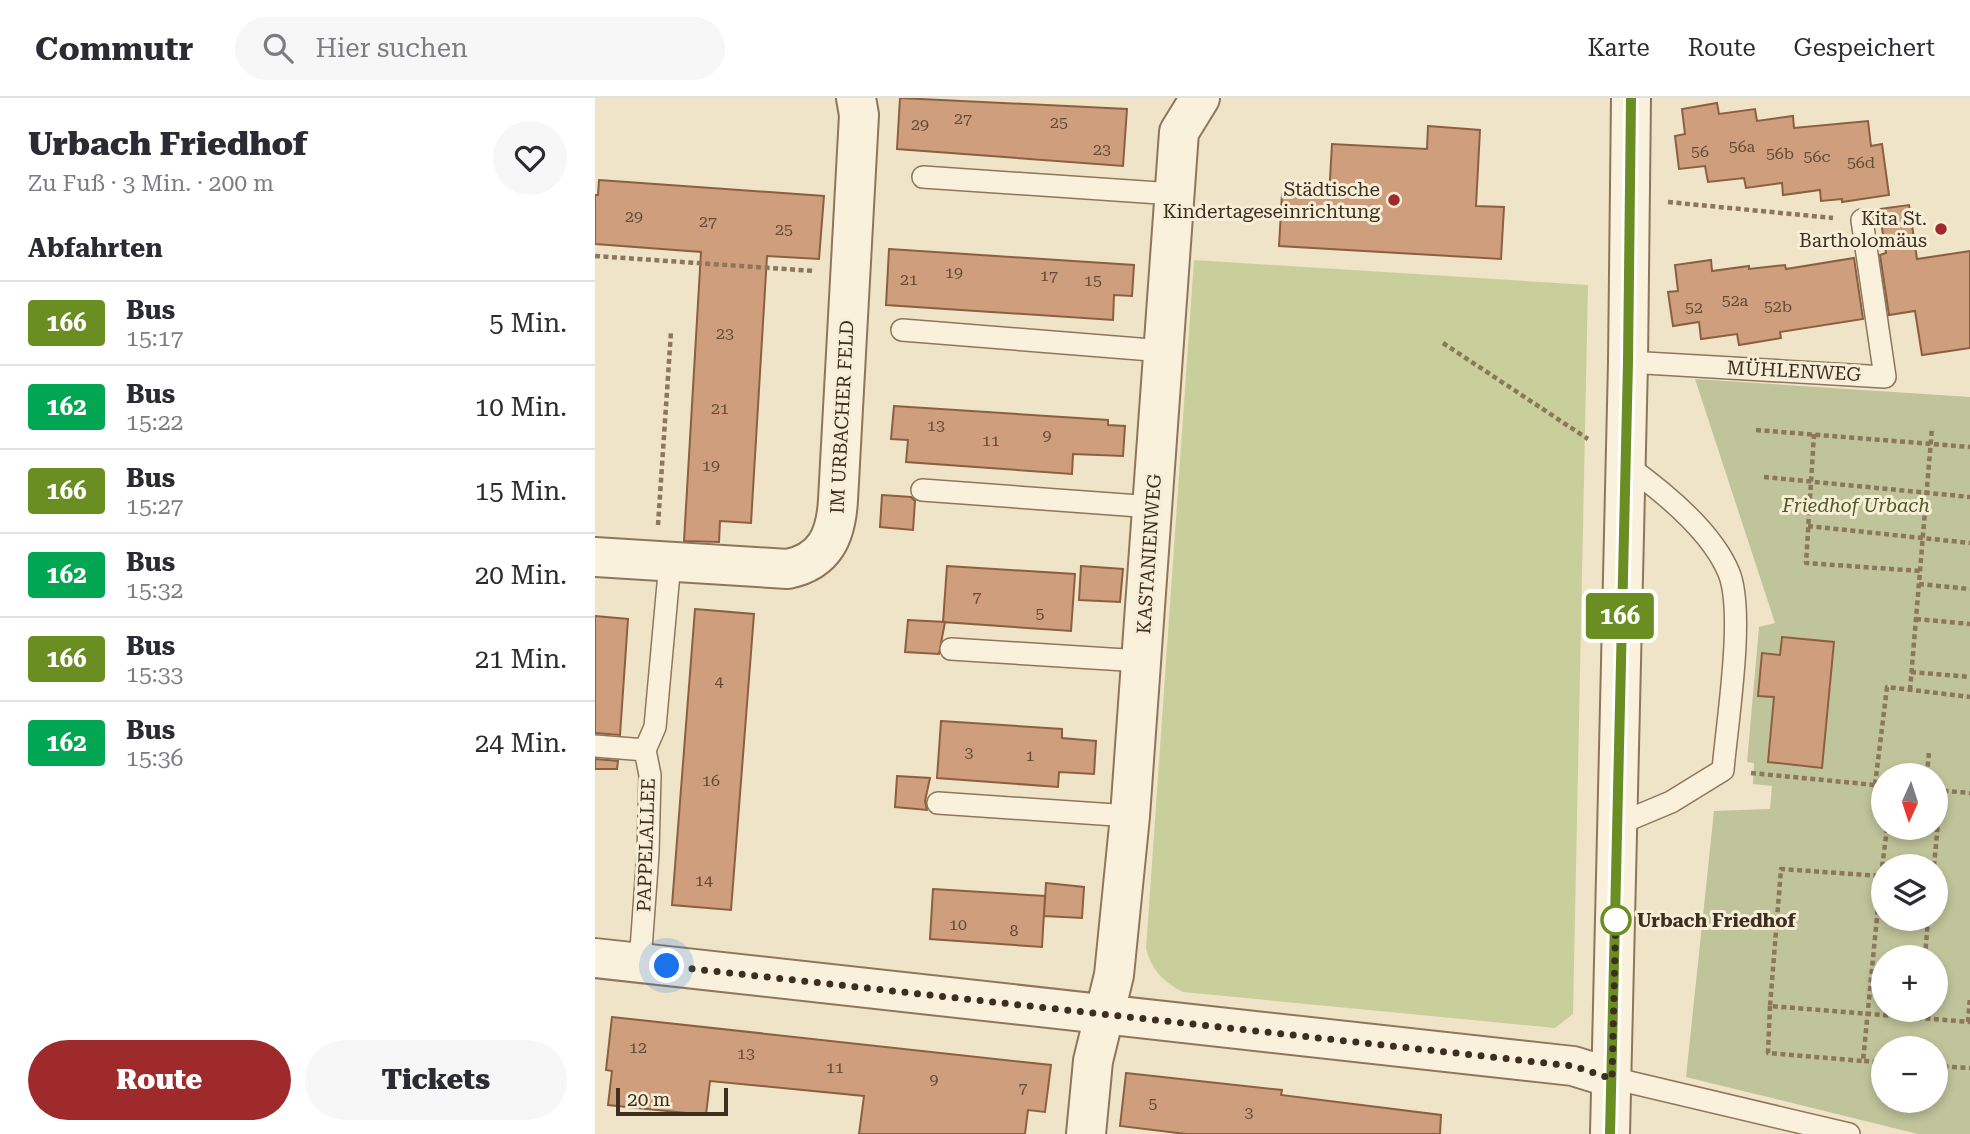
<!DOCTYPE html>
<html lang="de">
<head>
<meta charset="utf-8">
<style>
  :root { --surface:#fff; --page:#f7f7f7; --text:#2b2b33; --muted:#7c7c81; --line:#e1e1e2; --accent:#9e2a2b }
  body { margin:0; font-family:"Roboto Serif",serif; background:var(--page); color:var(--text); height:100vh; display:flex; flex-direction:column; font-size:26px; white-space:nowrap }
  * { box-sizing:border-box; margin:0 }
  p { font-size:23px; color:var(--muted) }
  .icon { flex:none; width:38px; height:38px; fill:none; stroke:currentColor; stroke-width:2; stroke-linecap:round; stroke-linejoin:round }
  .map { position:relative; flex:1; overflow:hidden }
  .details { display:flex; flex-direction:column; background:var(--surface); width:595px }
  .details>* { flex:none }
  .badge { padding:0 14px; border-radius:5px; font-size:24px; line-height:46px }
  .needle { width:46px; rotate:183deg }
  .controls { position:absolute; left:1276px; top:665px; display:grid; gap:14px }
  .controls a { display:grid; place-items:center; width:77px; height:77px; border-radius:50%; background:var(--surface); box-shadow:0 4px 10px #0003; font-size:35px }
  .scale { position:absolute; left:21px; bottom:18px; width:112px; box-sizing:border-box; padding-left:7px; border:4px solid #3d2e20; border-top:0; font-size:19px; line-height:24px; white-space:nowrap; color:#3d2e20; -webkit-text-stroke:5px #f7eed8; paint-order:stroke }
  .you { position:absolute; width:35px; height:35px; margin:-18px; border:5px solid #fff; border-radius:50%; background:#1a73e8; box-shadow:0 0 0 10px #1a73e833 }
  .map>.badge { position:absolute; translate:-50% -50%; box-shadow:0 0 0 4px #fff }
  h2 { padding:0 28px; font-size:26px; line-height:63px }
  .round { display:grid; place-items:center; flex:none; width:74px; height:74px; border-radius:37px; background:var(--page) }
  .headline { display:flex; align-items:center; justify-content:space-between; height:119px; padding:0 28px }
  h1 { font-size:33px; font-weight:800; line-height:52px }
  .button { display:flex; gap:14px; margin-top:auto; padding:14px 28px }
  .button a { flex:1; height:80px; border-radius:42px; background:var(--accent); color:#fff; font-size:28px; font-weight:800; line-height:80px; text-align:center }
  .button a+a { background:var(--page); color:var(--text) }
  ul { padding:0; list-style:none }
  li { display:flex; align-items:center; gap:21px; height:84px; padding:0 28px; border-top:2px solid var(--line) }
  li div { flex:1 }
  li b { display:block; font-size:26px }
  li em { font-style:normal }
  li .badge { min-width:77px; font-weight:700; text-align:center }
  header { display:flex; align-items:center; gap:42px; box-sizing:border-box; height:98px; padding:0 35px; background:var(--surface); border-bottom:2px solid var(--line) }
  header strong { font-size:33px }
  nav { display:flex; gap:38px; margin-inline-start:auto; font-size:24px }
  .search { width:490px; height:63px; background:var(--page); display:flex; align-items:center; gap:18px; box-sizing:border-box; padding:0 24px; border-radius:38px; color:var(--muted); font-size:26px }
  main { display:flex; flex:1; min-height:0 }
  .map>svg:first-child { display:block }
</style>
</head>
<body>
<header>
<strong>Commutr</strong>
<div class="search"><svg class="icon" aria-label="search" viewBox="0 0 24 24"><circle cx="10" cy="10" r="6"/><path d="M15 15l6 6"/></svg>Hier suchen</div>
<nav><a>Karte</a><a>Route</a><a>Gespeichert</a></nav>
</header>
<main>
<section class="details">
<div class="headline"><div><h1>Urbach Friedhof</h1><p>Zu Fuß · 3 Min. · 200 m</p></div><a class="round"><svg class="icon" aria-label="heart" viewBox="0 0 24 24"><path d="M12 20l-8-8c-3-5 5-10 8-4 3-6 11-1 8 4z"/></svg></a></div>
<h2>Abfahrten</h2>
<ul>
<li><span class="badge" style="background:#6b8e23;color:#fff">166</span><div><b>Bus</b><p>15:17</p></div><em>5 Min.</em></li>
<li><span class="badge" style="background:#00a651;color:#fff">162</span><div><b>Bus</b><p>15:22</p></div><em>10 Min.</em></li>
<li><span class="badge" style="background:#6b8e23;color:#fff">166</span><div><b>Bus</b><p>15:27</p></div><em>15 Min.</em></li>
<li><span class="badge" style="background:#00a651;color:#fff">162</span><div><b>Bus</b><p>15:32</p></div><em>20 Min.</em></li>
<li><span class="badge" style="background:#6b8e23;color:#fff">166</span><div><b>Bus</b><p>15:33</p></div><em>21 Min.</em></li>
<li><span class="badge" style="background:#00a651;color:#fff">162</span><div><b>Bus</b><p>15:36</p></div><em>24 Min.</em></li>
</ul>
<div class="button"><a>Route</a><a>Tickets</a></div>
</section>
<div class="map">
<svg width="1375" height="1036" viewBox="0 0 1375 1036">
  <rect width="100%" height="100%" fill="#f0e4c8"/>
  <!-- green -->
  <path fill="#c9cf9b" d="M599,162L993,187L978,916L960,930L588,894C568,884 557,872 551,851Z"/>
  <!-- cemetery -->
  <path fill="#bfc49a" fill-rule="evenodd" d="M1100,281L1375,299V1036H1323L1091,979L1119,713L1175,711L1177,688L1158,686L1159,665L1152,664L1164,529L1180,525ZM1288,677H1340V730H1288ZM1288,768H1340V821H1288ZM1288,859H1340V912H1288ZM1288,950H1340V1003H1288Z"/>
  <!-- building -->
  <path fill="#cf9f7d" stroke="#8d5f41" stroke-width="2" d="M305,0L532,11L528,68L302,51Z
    M1122,5L1124,16L1160,11L1162,23L1198,18L1199,30L1273,23L1276,48L1287,46L1294,97L1247,104V101L1226,103L1225,92L1188,97L1187,85L1151,90L1149,80L1113,84L1110,68L1084,71L1080,38L1090,36L1087,11Z
    M833,28L885,32L881,108L909,109L906,161L684,148L687,96L734,99L737,46L832,51Z
    M4,82L229,98L224,161L172,158L156,425L125,423L124,444L89,443L106,154L0,146V97H3Z
    M1314,107L1322,161L1375,153V250L1327,257L1320,213L1294,217L1285,157L1291,155L1284,111Z
    M294,151L539,167L537,198L519,197L518,222L291,207Z
    M1259,160L1268,221L1185,234L1186,240L1144,247L1142,236L1106,241L1104,224L1078,228L1073,194L1083,193L1080,167L1116,162L1117,173L1154,168V171L1190,167L1191,171Z
    M299,308L513,322V327L530,328L528,358L478,356L477,376L311,364L313,342L296,341Z
    M287,397L316,399L320,403L318,432L285,429Z
    M352,468L480,476L476,533L348,524Z
    M486,468L528,471L525,504L484,502Z
    M100,511L159,516L136,812L77,807Z
    M0,518L33,521L25,637L0,635Z
    M313,522L350,524L344,556L310,554Z
    M1187,539L1239,544L1227,670L1173,664L1179,599L1163,598L1167,555L1185,557Z
    M346,623L467,631V640L501,643L499,676L464,674L463,689L342,680Z
    M0,661L23,663L22,671H0Z
    M302,678L335,680L330,703L332,712L300,709Z
    M451,785L489,789L487,820L449,818Z
    M338,791L450,798L447,849L335,841Z
    M17,919L456,967L450,1014L433,1012L430,1036H264L269,998L115,983L111,1017L13,1007L17,973L11,972Z
    M531,975L687,992L686,997L846,1017L845,1036H591L525,1028Z"/>
  <g fill="none" stroke-linecap="round" stroke-linejoin="round">
    <!-- service casing -->
    <g stroke="#8d765c" stroke-width="24">
      <path id="service" d="M328,79L579,96
        M307,232L569,253
        M1033,264L1290,279L1267,122
        M327,392L558,409
        M356,551L546,563
        M0,648L50,652
        M343,705L535,718
        M1021,727L1076,704L1128,672C1132,625 1150,515 1134,475C1117,433 1066,392 1031,367
        M45,865L53,755L55,677L50,652L60,629L75,464
        M1017,980L1254,1036"/>
    </g>
    <!-- minor casing -->
    <g stroke="#8d765c" stroke-width="42">
      <path id="minor" d="M0,459L193,471C230,463 241,438 243,402L264,17L261,0
        M0,860L978,968L1017,980
        M491,1036L498,963L519,877L535,718L584,34L605,0
        M1015,1036L1033,264L1036,0"/>
    </g>
    <!-- path -->
    <path stroke="#8d765c" stroke-width="4.5" stroke-dasharray="5 3.5" stroke-linecap="butt" d="M1073,104L1238,120
      M0,158L219,173
      M848,245L993,341
      M1161,332L1375,349
      M1219,336L1211,465L1325,473
      M1169,379L1375,399
      M63,427L76,234
      M1213,428L1375,445
      M1324,486L1375,491
      M1321,521L1375,526
      M1316,574L1375,579
      M1315,592L1337,330
      M1156,675L1280,687
      M1332,677L1334,654
      M1288,687H1280L1292,589L1375,599
      M1340,692L1375,695
      M1292,730L1286,778L1186,771L1175,908L1375,924
      M1339,768L1346,692
      M1286,778L1268,963L1288,964
      M1330,859L1333,821
      M1175,908L1173,955L1268,963
      M1324,920V912
      M1373,924L1375,899
      M1340,968L1375,970"/>
    <!-- service -->
    <use href="#service" stroke="#faf1dc" stroke-width="21"/>
    <!-- minor -->
    <use href="#minor" stroke="#faf1dc" stroke-width="38"/>
  </g>
  <g fill="none" stroke-linecap="round" stroke-linejoin="round">
    <!-- line casing -->
    <g stroke="#fff" stroke-width="16">
      <path id="line" d="M1015,1036L1033,264L1036,0"/>
    </g>
    <!-- line -->
    <use href="#line" stroke="#6b8e23" stroke-width="10"/>
    <!-- walk -->
    <path stroke="#3d2e20" stroke-width="7" stroke-dasharray="0 12.6" d="M72,868L978,968L1017,981L1021,811V822"/>
  </g>
  <!-- markers -->
  <g fill="#9e2a2b" stroke="#f7eed8" stroke-width="2.5">
    <circle cx="799" cy="102" r="7"/>
    <circle cx="1346" cy="131" r="7"/>
  </g>
  <circle fill="#fff" stroke="#6b8e23" stroke-width="3.5" cx="1021" cy="822" r="14"/>
  <g text-anchor="middle" dominant-baseline="central" stroke-width="6" stroke-linejoin="round" paint-order="stroke">
    <!-- number labels -->
    <g font-size="16" fill="#624a37">
      <text x="368" y="20">27</text>
      <text x="464" y="24">25</text>
      <text x="325" y="26">29</text>
      <text x="1147" y="48">56a</text>
      <text x="507" y="51">23</text>
      <text x="1105" y="53">56</text>
      <text x="1185" y="55">56b</text>
      <text x="1222" y="58">56c</text>
      <text x="1266" y="64">56d</text>
      <text x="39" y="118">29</text>
      <text x="113" y="123">27</text>
      <text x="189" y="131">25</text>
      <text x="359" y="174">19</text>
      <text x="454" y="177">17</text>
      <text x="314" y="181">21</text>
      <text x="498" y="182">15</text>
      <text x="1140" y="202">52a</text>
      <text x="1183" y="208">52b</text>
      <text x="1099" y="209">52</text>
      <text x="130" y="235">23</text>
      <text x="125" y="310">21</text>
      <text x="341" y="327">13</text>
      <text x="452" y="337">9</text>
      <text x="396" y="342">11</text>
      <text x="116" y="367">19</text>
      <text x="382" y="498">7</text>
      <text x="445" y="515">5</text>
      <text x="124" y="583">4</text>
      <text x="374" y="654">3</text>
      <text x="435" y="657">1</text>
      <text x="116" y="682">16</text>
      <text x="109" y="782">14</text>
      <text x="363" y="826">10</text>
      <text x="419" y="832">8</text>
      <text x="43" y="949">12</text>
      <text x="151" y="955">13</text>
      <text x="240" y="969">11</text>
      <text x="339" y="981">9</text>
      <text x="428" y="989">7</text>
      <text x="558" y="1005">5</text>
      <text x="654" y="1014">3</text>
    </g>
    <!-- poi labels -->
    <g font-size="19" fill="#3d2e20" stroke="#f7eed8" text-anchor="end">
      <text x="785" y="91">Städtische<tspan x="785" dy="22">Kindertageseinrichtung</tspan></text>
      <text x="1332" y="120">Kita St.<tspan x="1332" dy="22">Bartholomäus</tspan></text>
    </g>
    <!-- street labels -->
    <g font-size="19" fill="#3d2e20" stroke="#f7eed8">
      <text transform="translate(1199 273) rotate(3)">MÜHLENWEG</text>
      <text transform="translate(247 319) rotate(-87)">IM URBACHER FELD</text>
      <text transform="translate(554 456) rotate(-86)">KASTANIENWEG</text>
      <text transform="translate(51 747) rotate(-88)">PAPPELALLEE</text>
    </g>
    <!-- park labels -->
    <g font-size="19" font-style="italic" fill="#4d5a26" stroke="#f7eed8">
      <text x="1261" y="407">Friedhof Urbach</text>
    </g>
    <!-- stop labels -->
    <g font-size="19" font-weight="bold" fill="#3d2e20" stroke="#f7eed8" text-anchor="start">
      <text x="1042" y="822">Urbach Friedhof</text>
    </g>
  </g>
</svg>
<div class="controls">
<a><svg class="needle" viewBox="-14 -14 28 28"><path d="M0-13l5 13h-10z" fill="#e53935"/><path d="M0 13l5-13h-10z" fill="#7c7c81"/></svg></a>
<a><svg class="icon" aria-label="layers" viewBox="0 0 24 24"><path d="M12 4l9 5-9 5-9-5zM3 14l9 5 9-5"/></svg></a>
<a>+</a>
<a>−</a>
</div>
<div class="scale">20 m</div>
<div class="you" style="left:72px;top:868px"></div>
<b class="badge" style="left:1025px;top:518px;background:#6b8e23;color:#fff">166</b>
</div>
</main>
</body>
</html>
